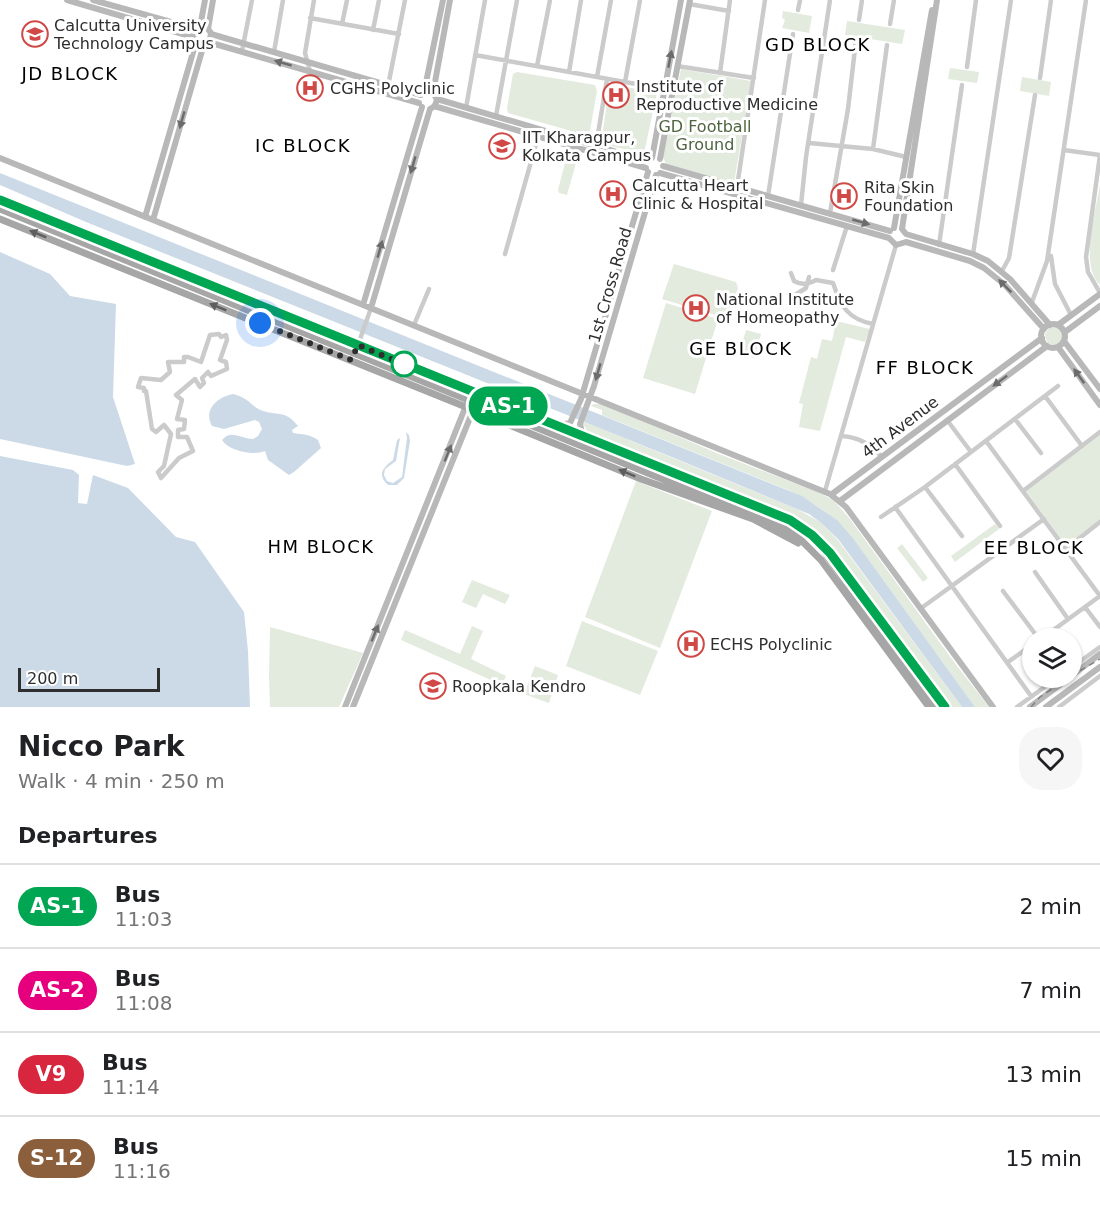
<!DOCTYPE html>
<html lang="en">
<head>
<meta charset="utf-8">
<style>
  :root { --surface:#fff; --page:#f6f6f6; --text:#202124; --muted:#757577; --line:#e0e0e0 }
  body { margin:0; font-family:"DejaVu Sans",sans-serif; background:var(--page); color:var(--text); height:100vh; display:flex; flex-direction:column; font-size:22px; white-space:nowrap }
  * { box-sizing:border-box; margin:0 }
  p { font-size:20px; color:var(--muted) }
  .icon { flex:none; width:33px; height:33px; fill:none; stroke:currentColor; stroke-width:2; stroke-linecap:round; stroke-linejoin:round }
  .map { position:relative; height:707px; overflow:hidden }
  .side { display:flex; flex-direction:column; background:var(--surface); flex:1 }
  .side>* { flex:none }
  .badge { padding:0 12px; border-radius:20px; font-size:21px; line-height:39px }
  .fabs { position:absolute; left:1022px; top:628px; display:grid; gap:12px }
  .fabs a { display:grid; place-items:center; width:60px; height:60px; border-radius:50%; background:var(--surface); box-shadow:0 2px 4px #0004; font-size:30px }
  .scale { position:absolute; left:18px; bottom:15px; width:142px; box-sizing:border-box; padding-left:6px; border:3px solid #2e2e2e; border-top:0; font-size:16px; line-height:21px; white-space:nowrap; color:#2e2e2e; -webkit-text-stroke:4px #fff; paint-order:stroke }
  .you { position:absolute; width:30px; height:30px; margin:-15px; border:4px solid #fff; border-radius:50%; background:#1a73e8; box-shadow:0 0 0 9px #1a73e833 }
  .map>.badge { position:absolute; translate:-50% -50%; box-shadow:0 0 0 3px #fff }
  h2 { padding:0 18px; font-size:22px; line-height:54px }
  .round { display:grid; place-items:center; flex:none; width:63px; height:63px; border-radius:24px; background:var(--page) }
  .summary { display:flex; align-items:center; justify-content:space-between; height:102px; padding:0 18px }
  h1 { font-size:28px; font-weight:700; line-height:45px }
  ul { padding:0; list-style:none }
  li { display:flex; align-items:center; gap:18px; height:84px; padding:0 18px; border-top:2px solid var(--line) }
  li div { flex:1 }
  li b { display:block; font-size:22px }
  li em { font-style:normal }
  li .badge { min-width:66px; font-weight:700; text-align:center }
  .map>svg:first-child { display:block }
</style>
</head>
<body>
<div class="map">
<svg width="1100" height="707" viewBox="0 0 1100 707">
  <rect width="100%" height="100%" fill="#fff"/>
  <!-- green -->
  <path fill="#e3eade" d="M783,11L812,16L809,33L782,28L785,20L782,18Z
    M847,21L905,30L902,44L845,35Z
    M950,68L979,72L977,83L948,79Z
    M681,69L751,81L734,183L666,164L663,157Z
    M517,72L595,85L597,91L589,136L508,113L507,108L513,74Z
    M1022,77L1051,82L1049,96L1020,91Z
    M616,85L657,93L644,153L605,145L602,137L609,89Z
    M566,159L576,163L567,195L559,193L558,190Z
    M1100,185V285C1079,265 1096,211 1100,185Z
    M674,264L736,282L738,288L729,319L662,299Z
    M666,303L718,319L695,394L643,378Z
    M836,321L870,329L865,342L846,337L820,431L799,427L803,404L799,403L811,357L817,359L822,339L832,341Z
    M1045 336a9 9 0 1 1 18 0a9 9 0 1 1-18 0Z
    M746,330L761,334L754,358L739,354Z
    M593,404H603L719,454L820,493L833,500L850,519L954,662L989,707H975L853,538C834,516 814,502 788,490L602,415V410L591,406Z
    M585,422L797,509L820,522L837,539L962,707H951L860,585L826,541L815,529L795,518L748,498L589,434L583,424Z
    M1100,434V521L1066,546L1026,491Z
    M636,481L712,511L660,648L585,617Z
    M995,524L999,529L955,562L951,556Z
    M902,544L928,578L923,582L897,548Z
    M472,580L510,595L505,604L483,594L476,608L462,602Z
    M582,621L658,651L640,695L566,666Z
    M472,626L483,631L471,659L506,676L502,685L401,640L405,630L460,654Z
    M270,627L363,653L339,707H270L269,676Z
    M535,666L558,675L549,703L524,694Z"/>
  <!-- water -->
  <path fill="#ccdae7" d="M0,173L802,496L837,520L853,538L975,707H962L838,539L820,522L809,514L674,458L86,222L0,185Z
    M0,252L50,274L70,296L116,304L113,397L135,464L127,466L0,439Z
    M233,394C250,398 251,407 263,411C280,416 285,410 298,426L292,430L293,433C304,435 307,433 318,440L321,448L294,472L289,475L268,460L265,451C253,456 229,451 222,440C232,429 240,439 253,439L258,436L262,429L259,422L255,420L224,429L212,426C203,410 217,397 233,394Z
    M406,432L409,435L410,441L404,478L397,485H388C376,474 384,467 393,460L397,440L400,438L396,461L385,469L384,475L387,481L393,483L402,477L407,438Z
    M0,456L73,470L79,475L78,503L87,504L93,475L128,488L176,537L195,542L244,612L248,651L250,707H0Z"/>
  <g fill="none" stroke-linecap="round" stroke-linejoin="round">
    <!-- street -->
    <path stroke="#cbcbcb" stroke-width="4.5" d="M689,4L729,11
      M798,10L800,0
      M310,18L399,34
      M859,20L862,0
      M342,24L347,0
      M890,24L894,0
      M373,30L379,0
      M242,51L252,0
      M274,52L283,0
      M475,55L664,89
      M537,66L550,0
      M677,66L754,78
      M967,67L976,0
      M310,71L305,53L314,0
      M569,72L581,0
      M720,73L730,0
      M597,77L611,0
      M1040,78L1051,0
      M625,82L640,0
      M388,86L405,0
      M466,108L485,0
      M496,116L517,0
      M809,143L873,149L906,157
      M596,146L607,79
      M873,149L887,45
      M1064,150L1100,155
      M1100,155L1086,257L1088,272L1100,293
      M737,187L765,0
      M768,196L793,34
      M801,205L806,157L830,0
      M830,213L848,109L856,40
      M939,245L962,85
      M505,254L538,137
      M973,254L1011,0
      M1051,256L1055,284L1071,315
      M833,270L847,226
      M1002,271L1009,258L1035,95
      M791,273L794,281C802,286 809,284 816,280L833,283C841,307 848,319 873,324
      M792,297L806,288L809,277
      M1032,302L1047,261L1086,0
      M414,325L429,289
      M219,334L221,337L226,335L227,340L220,360L226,362L227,369L211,376L208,372L202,378L204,383L200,387L195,379L176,395L182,400L177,419L185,420L184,429L178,430V437H187L193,451L179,458L161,478L158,472L164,466L171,434L164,425L156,432L152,429L146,391H144V388L138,387L141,378L161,380L170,372L168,362H184V357H188L201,362L210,335Z
      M358,345L371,308
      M1045,396L1082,446
      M1015,419L1041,453
      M947,420L971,452
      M841,436C859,437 870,444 882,457
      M986,441L1100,596
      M955,464L1000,526
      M925,487L962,536
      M825,491L896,245
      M1023,491L1100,432
      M895,507L1031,696
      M881,517L925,487L1058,386
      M1066,549L1100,522
      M1035,572L1068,619
      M1003,591L1039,639
      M1085,607L1100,627
      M920,609L1044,519
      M1041,639L1100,596
      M1008,662L1032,645
      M1071,668L1100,647
      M1017,707L1057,678
      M1059,707L1100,676"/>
    <!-- secondary -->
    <path stroke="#b8b8b8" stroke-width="6" d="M67,0L193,37
      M93,0L196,29
      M450,0L433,93L437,99L647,161
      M937,0L902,229L906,234L973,254L988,261L1010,279L1050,325
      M200,27L205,0
      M211,34L421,95
      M208,42L419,103
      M424,92L443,0
      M434,106L646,168
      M0,158L830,494L846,507L993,707
      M652,158L681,0
      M660,159L690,0
      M663,166L890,231
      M660,173L889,238L896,245L906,242L970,261L984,268L1005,285L1044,329
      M145,217L196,42L194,33L201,26L208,29
      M153,220L204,44L210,39L211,33L208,29L213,0
      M894,228L932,10
      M363,305L422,107
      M371,308L430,109L435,106L437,99
      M1041 336a12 12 0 1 1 24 0a12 12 0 1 1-24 0Z
      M1058,325L1100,294
      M1065,332L1100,306
      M1064,341L1100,389
      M1058,347L1100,405
      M559,425L570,423L581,399L648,172
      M587,437L582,433L580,424L594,386L656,175
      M832,494L1042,338
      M840,501L1047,346
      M1071,676L1100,654
      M345,707L467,403
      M353,707L476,403
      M1030,707L1069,678
      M1046,707L1100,667"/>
    <!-- primary -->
    <path stroke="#a6a6a6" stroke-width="7" d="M0,200L790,520L811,535L830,553L945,707
      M0,209L785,529L799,538L821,560L929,707
      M0,219L466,407
      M473,410L641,479L753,519L798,543
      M822,549L936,707"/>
    <!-- rail -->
    <path stroke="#838383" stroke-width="1.5" stroke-dasharray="6 4.5" stroke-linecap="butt" d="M1071,676L1100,659
      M1031,707L1040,697L1068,678"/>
  </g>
  <!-- one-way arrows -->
  <defs><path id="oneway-solid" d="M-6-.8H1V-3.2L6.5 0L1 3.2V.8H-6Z" transform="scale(1.5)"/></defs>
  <g fill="#6c6c6c">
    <use href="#oneway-solid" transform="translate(670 59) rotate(-79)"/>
    <use href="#oneway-solid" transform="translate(283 63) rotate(-164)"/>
    <use href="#oneway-solid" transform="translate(182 120) rotate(106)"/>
    <use href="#oneway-solid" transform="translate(413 165) rotate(106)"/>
    <use href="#oneway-solid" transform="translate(861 222) rotate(16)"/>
    <use href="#oneway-solid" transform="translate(380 249) rotate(-74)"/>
    <use href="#oneway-solid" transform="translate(1005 286) rotate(-135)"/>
    <use href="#oneway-solid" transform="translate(598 372) rotate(106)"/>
    <use href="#oneway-solid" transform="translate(1079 376) rotate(-126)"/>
    <use href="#oneway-solid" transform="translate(1000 381) rotate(143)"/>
    <use href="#oneway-solid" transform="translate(448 453) rotate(-68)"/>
    <use href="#oneway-solid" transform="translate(375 633) rotate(-68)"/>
  </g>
  <g fill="#5e5e5e">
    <use href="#oneway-solid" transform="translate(38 234) rotate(-158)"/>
    <use href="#oneway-solid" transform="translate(218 307) rotate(-158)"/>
    <use href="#oneway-solid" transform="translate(627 473) rotate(-158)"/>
  </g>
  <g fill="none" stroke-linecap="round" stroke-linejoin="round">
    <!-- line casing -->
    <g stroke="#fff" stroke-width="14">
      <path id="line" d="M0,200L790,520L812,535L830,553L945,707"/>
    </g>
    <!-- line -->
    <use href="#line" stroke="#00a651" stroke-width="9"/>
    <!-- walk -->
    <path stroke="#2e2e2e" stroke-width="6" stroke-dasharray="0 10.8" d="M260,323L351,360L358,345L408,366L404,364"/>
  </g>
  <!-- icons -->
  <defs>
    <g id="university-ring" transform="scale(1.35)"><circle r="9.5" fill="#fff" stroke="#d04946" stroke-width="1.5"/><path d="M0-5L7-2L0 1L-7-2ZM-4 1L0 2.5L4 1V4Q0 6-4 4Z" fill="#d04946"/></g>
    <g id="hospital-ring" transform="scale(1.35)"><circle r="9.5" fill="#fff" stroke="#d04946" stroke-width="1.5"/><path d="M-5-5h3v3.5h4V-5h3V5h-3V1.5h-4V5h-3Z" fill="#d04946"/></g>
  </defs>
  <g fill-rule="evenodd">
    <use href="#university-ring" x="35" y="34"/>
    <use href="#hospital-ring" x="310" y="88"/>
    <use href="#hospital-ring" x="616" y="95"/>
    <use href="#university-ring" x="502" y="146"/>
    <use href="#hospital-ring" x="613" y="194"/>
    <use href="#hospital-ring" x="844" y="196"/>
    <use href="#hospital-ring" x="696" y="308"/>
    <use href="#hospital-ring" x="691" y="644"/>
    <use href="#university-ring" x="433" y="686"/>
  </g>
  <!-- markers -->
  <circle fill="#fff" stroke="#00a651" stroke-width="3" cx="404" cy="364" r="12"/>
  <g text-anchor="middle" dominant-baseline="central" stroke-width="6" stroke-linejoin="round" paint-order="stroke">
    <!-- poi labels -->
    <g font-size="16" fill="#2e2e2e" stroke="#fff" text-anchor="start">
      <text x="54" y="25">Calcutta University<tspan x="54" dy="18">Technology Campus</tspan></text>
      <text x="636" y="86">Institute of<tspan x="636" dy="18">Reproductive Medicine</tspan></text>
      <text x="330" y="88">CGHS Polyclinic</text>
      <text x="522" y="137">IIT Kharagpur,<tspan x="522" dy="18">Kolkata Campus</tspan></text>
      <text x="632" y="185">Calcutta Heart<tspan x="632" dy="18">Clinic &amp; Hospital</tspan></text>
      <text x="864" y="187">Rita Skin<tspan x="864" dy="18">Foundation</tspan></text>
      <text x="716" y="299">National Institute<tspan x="716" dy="18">of Homeopathy</tspan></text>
      <text x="710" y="644">ECHS Polyclinic</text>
      <text x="452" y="686">Roopkala Kendro</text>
    </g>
    <!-- park labels -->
    <g font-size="16" fill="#4f6541" stroke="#fff">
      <text x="705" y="126">GD Football<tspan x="705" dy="18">Ground</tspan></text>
    </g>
    <!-- street labels -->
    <g font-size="16" fill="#2e2e2e" stroke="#fff">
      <text transform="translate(610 285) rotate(-74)">1st Cross Road</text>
      <text transform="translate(900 427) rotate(-37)">4th Avenue</text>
    </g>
    <!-- neighbourhood labels -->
    <g font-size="18" letter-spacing="1.5" fill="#000" stroke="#fff">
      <text x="818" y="44">GD BLOCK</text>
      <text x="70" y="73">JD BLOCK</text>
      <text x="303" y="145">IC BLOCK</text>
      <text x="741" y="348">GE BLOCK</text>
      <text x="925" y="367">FF BLOCK</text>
      <text x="321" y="546">HM BLOCK</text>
      <text x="1034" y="547">EE BLOCK</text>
    </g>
  </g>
</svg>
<div class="fabs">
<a><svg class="icon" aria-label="layers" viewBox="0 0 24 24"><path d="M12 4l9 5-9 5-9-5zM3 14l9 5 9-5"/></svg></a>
</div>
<div class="scale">200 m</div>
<div class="you" style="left:260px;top:323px"></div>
<b class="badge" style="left:508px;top:406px;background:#00a651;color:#fff">AS-1</b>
</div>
<section class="side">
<div class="summary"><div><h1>Nicco Park</h1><p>Walk · 4 min · 250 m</p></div><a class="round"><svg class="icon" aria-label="heart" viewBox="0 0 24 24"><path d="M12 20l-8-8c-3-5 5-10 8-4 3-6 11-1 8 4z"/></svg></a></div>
<h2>Departures</h2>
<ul>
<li><span class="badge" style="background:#00a651;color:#fff">AS-1</span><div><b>Bus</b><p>11:03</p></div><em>2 min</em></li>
<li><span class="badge" style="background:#e6007e;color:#fff">AS-2</span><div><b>Bus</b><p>11:08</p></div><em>7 min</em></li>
<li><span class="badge" style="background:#d7263d;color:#fff">V9</span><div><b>Bus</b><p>11:14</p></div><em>13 min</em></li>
<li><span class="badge" style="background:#8b5e3c;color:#fff">S-12</span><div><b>Bus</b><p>11:16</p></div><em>15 min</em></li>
</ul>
</section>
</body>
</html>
